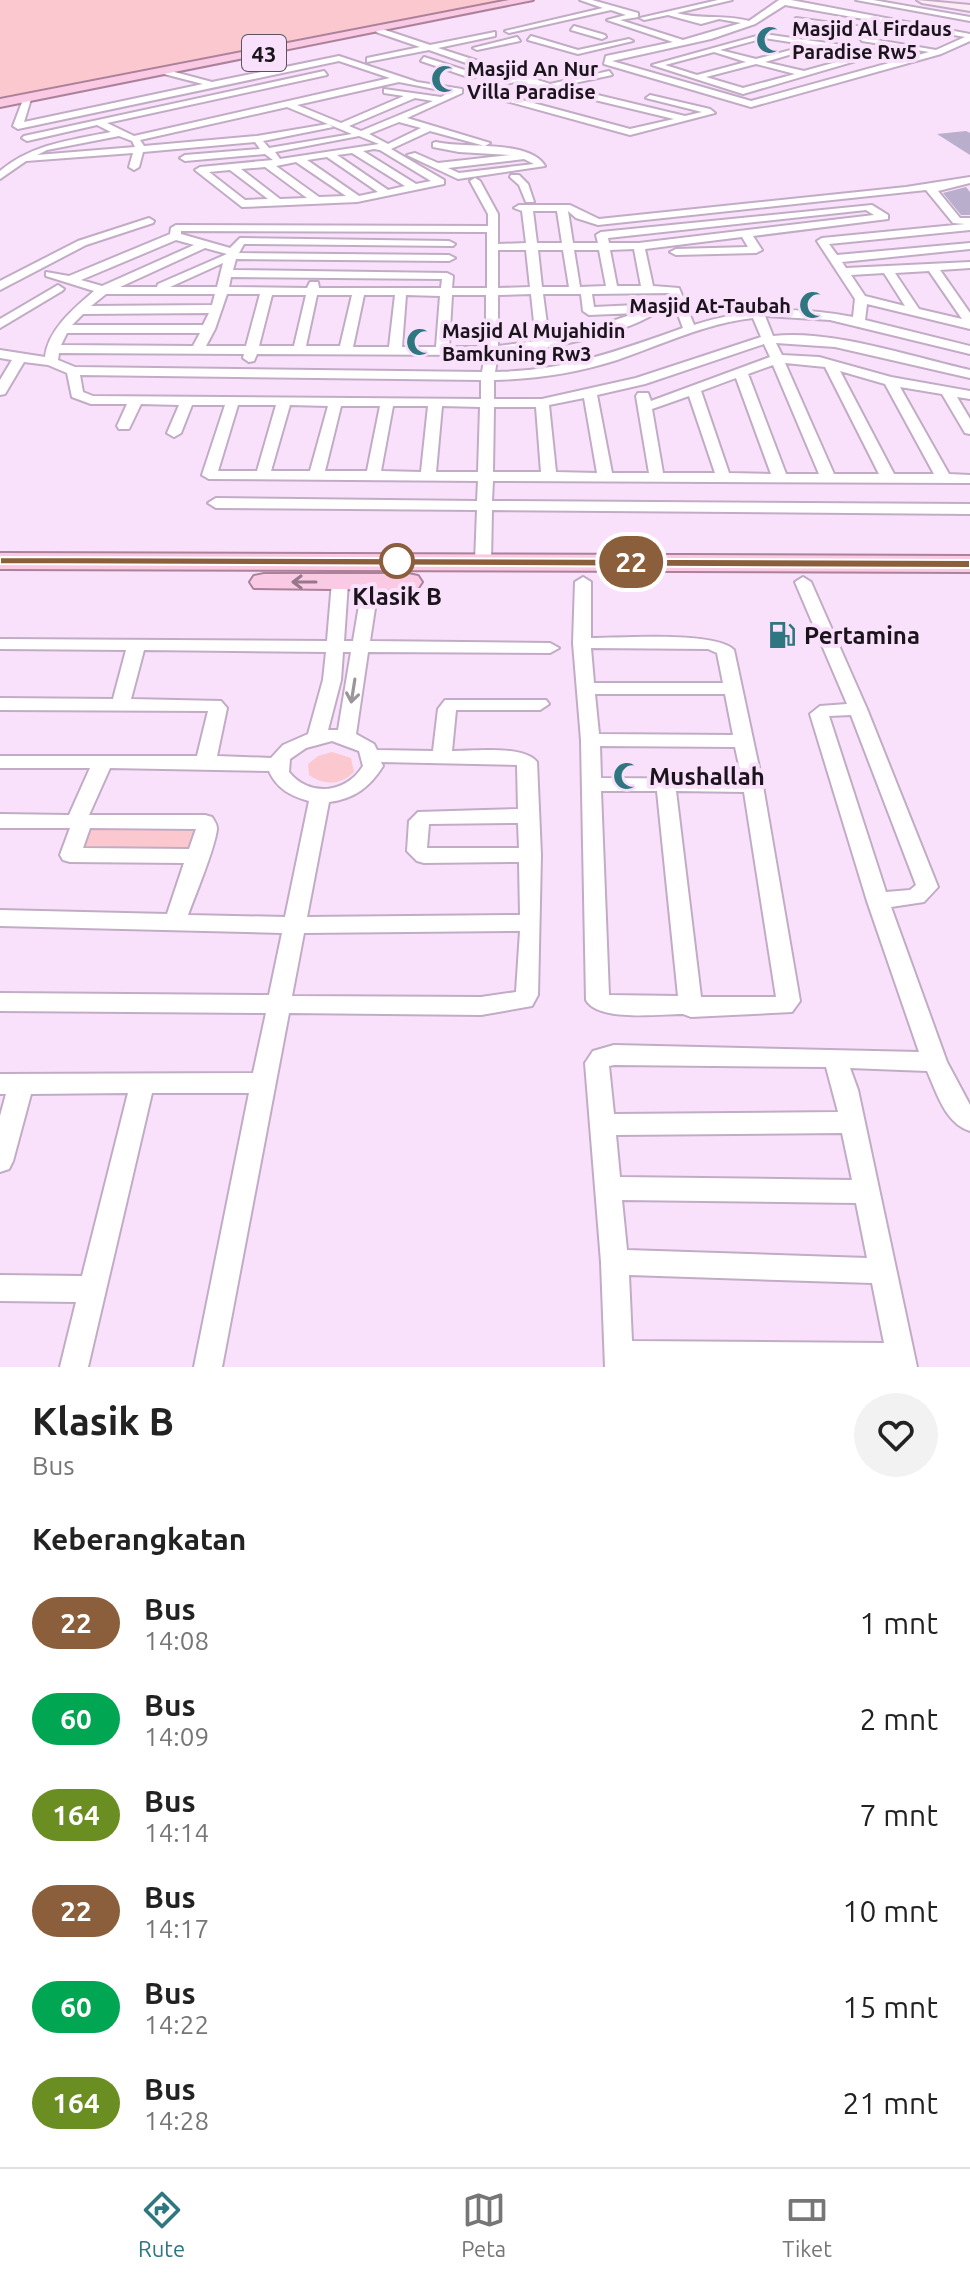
<!DOCTYPE html>
<html lang="id">
<head>
<meta charset="utf-8">
<style>
  :root { --surface:#fff; --page:#f2f2f2; --text:#222; --muted:#767676; --line:#e0e0e0; --accent:#2e7680 }
  body { margin:0; font-family:Ubuntu,sans-serif; background:var(--page); color:var(--text); height:100vh; display:flex; flex-direction:column; font-size:30px; white-space:nowrap }
  * { box-sizing:border-box; margin:0 }
  p { font-size:26px; color:var(--muted) }
  .icon { flex:none; width:44px; height:44px; fill:none; stroke:currentColor; stroke-width:2; stroke-linecap:round; stroke-linejoin:round }
  .map { position:relative; height:1367px; overflow:hidden }
  .drawer { display:flex; flex-direction:column; background:var(--surface); flex:1 }
  .drawer>* { flex:none }
  .badge { padding:0 16px; border-radius:26px; font-size:28px; line-height:52px }
  .map>.badge { position:absolute; translate:-50% -50%; box-shadow:0 0 0 4px #fff }
  h2 { padding:0 32px; font-size:30px; line-height:72px }
  .round { display:grid; place-items:center; flex:none; width:84px; height:84px; border-radius:42px; background:var(--page) }
  .head { display:flex; align-items:center; justify-content:space-between; height:136px; padding:0 32px }
  h1 { font-size:38px; font-weight:700; line-height:60px }
  ul { padding:0; list-style:none }
  li { display:flex; align-items:center; gap:24px; height:96px; padding:0 32px }
  li div { flex:1 }
  li b { display:block; font-size:30px }
  li em { font-style:normal }
  li .badge { min-width:88px; font-weight:700; text-align:center }
  .menu { display:flex; justify-content:space-around; align-items:center; height:112px; border-top:2px solid var(--line); background:var(--surface); font-size:22px; color:var(--muted) }
  .menu a { display:grid; justify-items:center; gap:4px }
  .menu .current { color:var(--accent) }
  .map>svg:first-child { display:block }
</style>
</head>
<body>
<div class="map">
<svg width="970" height="1367" viewBox="0 0 970 1367">
  <rect width="100%" height="100%" fill="#f9e1fb"/>
  <!-- green -->
  <path fill="#fcc8cf" d="M0,0H518L0,101Z
    M332,752L351,758L354,772C341,785 324,786 309,775L308,764L318,756Z
    M82,823H204L198,856L70,855Z"/>
  <!-- building -->
  <path fill="#b9afcd" d="M966,131L970,133V155L937,134Z
    M966,187L970,192V215H961L943,193Z"/>
  <g fill="none" stroke-linecap="round" stroke-linejoin="round">
    <!-- minor casing -->
    <g stroke="#c2acc5" stroke-width="4">
      <path id="minor" d="M580,0H592L638,13V17L620,20L683,40L741,23L719,19L701,24L668,15L644,20L640,18L718,0H732L677,13C703,20 722,14 749,21L779,0H791L970,34V41L941,54L751,107L604,64L606,56L673,42L607,20L626,15L611,10L509,33L505,31L603,8ZM785,5L965,37L936,50L859,37L862,41L929,52L751,101L612,61L711,39L755,24Z
        M856,0H873L970,17V21Z
        M796,18L877,29L881,31L877,33L793,22Z
        M574,26L605,35L606,37L602,39L571,30Z
        M379,28L430,45L495,32V36L438,48L550,84L609,71L612,75L560,86L685,116L702,112L646,98L650,95L710,109L715,113L630,135L477,93L478,86L509,78L429,50L367,62V58L420,47L376,32ZM518,81L524,83L674,119L630,129L485,90Z
        M764,34L876,50L883,53L743,94L652,65ZM764,38L810,45L756,59L720,50ZM819,46L869,53L804,71L765,62ZM714,52L746,62L697,75L665,65ZM756,64L795,74L743,88L706,77Z
        M531,36L578,50L629,39L633,41L578,54L528,40Z
        M517,37L520,41L477,50L473,48Z
        M339,56L417,82L462,89V93L407,118L490,143L485,146L430,131L391,149L444,180V184L357,202L242,207L195,170L200,167L273,160L265,154L185,161L180,158L185,155L260,149L255,142L143,152L139,167L134,170L129,167L133,153L26,161L0,179V171C32,144 71,140 111,132L97,125L27,141L22,138L24,136L324,71L327,75L107,123L134,136L390,78L339,61L18,129L13,126L24,97L31,99L24,122L203,84L164,74L167,70L212,82ZM399,82L450,92L441,97L384,89V93L404,96L341,123L297,105ZM415,98L433,101L361,131L349,126ZM287,107L352,134L269,148L263,141L333,127L328,124L257,136L144,146L140,140ZM399,122L421,128L388,144L369,134ZM119,136L132,141L135,147L37,155L47,150ZM359,136L379,144L280,159L275,152ZM374,149L380,150L431,181L416,184L363,151ZM352,153L405,186L388,190L337,155ZM327,157L378,192L359,196L307,160ZM296,162L346,196L319,197L276,166ZM265,167L307,198L280,199L241,169ZM230,170L268,199L245,200L209,172Z
        M424,57L477,74L478,76L471,78L421,61Z
        M436,142C463,149 530,139 545,166L458,179L407,155L415,153L438,163L511,155L459,152L433,147V143ZM524,159L534,164L459,173L448,168Z
        M511,175H519L528,184L534,202H526L519,185L510,177Z
        M970,177V183L938,191L960,218H970V230L829,244L837,255L970,243V249L842,262L846,268L970,262V268L940,270L970,313V329L867,304L865,320L970,346V354L830,320L765,316L773,336C830,329 913,357 970,370V378L835,347L776,343L782,355L819,357L891,377L970,391V399L957,397L970,419V434L965,433L942,394L900,387L949,474L970,475V483L493,481L492,501L970,504V514L492,510L491,562L483,567L475,562L477,510L216,508L208,503L216,498L477,501L478,481L209,479L202,475L225,405H192L181,433L174,437L167,433L179,405L141,404L129,429H119L117,426L127,404H91L72,397L67,373L48,365L24,362L5,394L0,395V380L12,360L0,358V350L45,357C48,330 73,309 94,291L46,276V272L69,276L170,234L171,228L176,225L488,226V214L470,181L475,178L480,181L498,214V244L526,243L522,211L514,208L519,205H570L599,219L906,187ZM926,190L953,223L965,224L822,238L817,241L855,299L853,317C797,306 748,308 694,325L679,288L653,286L645,249L742,237L748,247L676,249L670,252L676,255L756,253L762,250L753,236L888,219V215L872,205L601,232L596,235L598,243H573L568,211L576,218L598,225ZM866,210L874,215L639,243H609L608,238ZM533,211H557L562,243H537ZM181,231L487,232V288H452L453,276L447,273L233,270L236,259L449,261L455,258L449,255L239,253L244,244L453,246L455,244L449,241L240,238L230,248L181,234ZM176,240L194,245L102,286L81,280ZM205,248L227,254L158,284L157,287H120ZM634,249L641,286H617L610,250ZM498,250H526L530,287L498,288ZM538,250H563L569,287H542ZM574,250H599L606,286L580,287ZM223,263L217,287H170ZM929,271L962,319L919,309L895,273ZM884,273L905,306L865,296L851,275ZM231,277L442,279L441,288H319L318,282H310L307,288L229,287ZM670,293L683,328C618,351 564,371 495,372L498,354C540,350 629,335 661,309L655,305L642,310L637,305L594,307L592,294ZM106,294H215L212,305L91,306ZM227,294H260L246,346H206L215,329ZM531,294L536,341L498,346V295ZM543,294H581L583,311L589,315L636,313L592,328L549,339ZM272,295H306L294,346H259ZM317,295H352L340,346H306ZM364,295H395L389,347H353ZM406,295L440,296L436,347H402ZM452,295H486V347H449ZM209,313L203,325H72L83,314ZM753,318L761,337L636,378L542,399H494V380C537,379 576,373 617,360C661,345 706,323 753,318ZM67,333H200L193,346L61,345ZM764,344L770,357L651,401L648,393H638L636,396L649,473H612L597,395L645,384ZM59,353L244,354L243,358L249,362L254,361L257,354L485,355L482,372L75,367L58,360ZM785,363L825,367L879,474H834ZM773,365L819,474H786L748,374ZM840,371L885,384L934,474H894ZM80,375L481,380V399L93,396L83,392ZM736,378L771,474L729,473L701,391ZM689,396L715,473H663L652,409ZM584,398L597,473L556,472L549,405ZM238,405H276L257,471H218ZM290,405L328,406L310,471H271ZM341,406H380L367,471H325ZM393,406H428L421,472L381,471ZM442,406L480,407L478,472H436ZM494,407H536L541,472H493Z
        M149,218L154,221L153,223L86,245L0,290V281L78,241Z
        M58,285L64,289L62,291L0,328V319Z
        M340,577L348,582L344,641H353L363,582L371,577L379,582L370,641L550,643L559,648L550,653L368,652L356,734L374,744L377,750L433,751L438,709L445,700H546L549,704L540,710H456L452,751C474,751 523,745 537,762L541,855L538,995L532,1006L481,1015L289,1013L222,1367H194L249,1093H152L88,1367H60L76,1302L0,1301V1275L82,1276L128,1093L31,1094L13,1161L9,1169L0,1172V1116L6,1094H0V1074L253,1073L266,1013L0,1011V993L269,995L282,933L0,926V910L167,914L184,863L70,862L63,860L60,855L70,828H0V814L69,815L90,768H0V756H197L208,711L0,710V698L113,699L126,650L0,649V639L327,641L332,582ZM144,650L326,652L323,680L308,734L283,745L271,758L217,756L227,708L221,701L131,699ZM343,652H351L338,730H328L341,680ZM332,741L359,751L363,766C346,794 309,797 289,772L290,759L306,748ZM381,762L517,765L518,809L418,812L409,821L407,851L417,861L424,863L519,862L520,915L307,917L329,802C354,799 370,787 383,766ZM110,768L269,771C277,789 291,796 309,801L285,917L188,915C196,893 215,848 217,829C217,824 215,822 212,817L205,815H89ZM518,823L519,848H427L429,824ZM90,828L196,829L189,849L83,848ZM520,931L516,992L481,997L292,996L304,933Z
        M583,577L591,582V638C620,638 716,631 734,650L763,786L800,1001L792,1012L691,1017L683,1014C660,1014 598,1022 586,1000L581,740L573,643L575,582ZM591,648L708,649L717,653L723,683H594ZM595,694H725L733,735L599,734ZM600,746L735,747L742,779L601,778ZM601,791H657L678,996L609,995ZM676,791L744,792L776,997H701Z
        M803,577L811,582L867,709L938,887L924,902L891,907L947,1062L970,1105V1131C945,1123 937,1093 927,1071L850,1068L858,1090L917,1367H605L601,1262L585,1063L593,1051L614,1045L919,1052L867,901L810,714L820,706L847,704L795,582ZM851,715L916,885L910,890L886,892L829,716ZM614,1065L826,1067L838,1112L614,1114L609,1066ZM842,1133L852,1180L620,1177L616,1135ZM622,1200L856,1203L867,1258L627,1250ZM629,1275L872,1283L884,1343L632,1341Z"/>
    </g>
    <!-- secondary casing -->
    <g stroke="#c2acc5" stroke-width="4">
      <path id="secondary" d="M917,0L970,5V11L922,3Z"/>
    </g>
    <!-- trunk casing -->
    <g stroke="#ac819a" stroke-width="4">
      <path id="trunk" d="M509,0H533L0,107V99Z
        M0,553L970,556V572L0,569Z
        M264,574H408L418,576L422,582L418,588L408,590L254,588L250,582L254,576Z"/>
    </g>
    <!-- minor -->
    <use href="#minor" fill="#fff" fill-rule="evenodd"/>
    <!-- secondary -->
    <use href="#secondary" fill="#fdebf5" fill-rule="evenodd"/>
    <!-- trunk -->
    <use href="#trunk" fill="#facae4" fill-rule="evenodd"/>
  </g>
  <!-- one-way arrows -->
  <defs><path id="oneway-shaft" d="M-6 0H5M1.5-3L5.5 0L1.5 3" fill="none" stroke-width="1.6" stroke-linecap="round" stroke-linejoin="round" transform="scale(2)"/></defs>
  <use stroke="#96788a" href="#oneway-shaft" transform="translate(304 582) rotate(-180)"/>
  <use stroke="#999599" href="#oneway-shaft" transform="translate(353 691) rotate(99)"/>
  <!-- line -->
  <path fill="#8b5e3c" stroke="#fff" stroke-width="2" d="M0,557L970,560V568L0,564Z"/>
  <!-- icons -->
  <defs>
    <g id="mosque-bare" transform="scale(2.16)"><path d="M3.5-4.9A6 6 0 1 0 3.5 4.9A5 5 0 1 1 3.5-4.9Z" fill="#2e7680" stroke="#f9e1fb" stroke-width="2.5" paint-order="stroke"/></g>
    <g id="fuel-bare" transform="scale(2.16)"><path d="M-5.5-6h7V0h2V4h1.3V-2.5L3-4.5l.8-.8L6-3V5H2.5V1h-1V6h-7ZM-4.2-4.7v3.2H.2V-4.7Z" fill="#2e7680" stroke="#f9e1fb" stroke-width="2.5" paint-order="stroke"/></g>
  </defs>
  <g fill-rule="evenodd">
    <use href="#mosque-bare" x="770" y="40"/>
    <use href="#mosque-bare" x="445" y="79"/>
    <use href="#mosque-bare" x="813" y="305"/>
    <use href="#mosque-bare" x="420" y="342"/>
    <use href="#fuel-bare" x="782" y="635"/>
    <use href="#mosque-bare" x="627" y="776"/>
  </g>
  <!-- markers -->
  <circle fill="#fff" stroke="#8b5e3c" stroke-width="4" cx="397" cy="561" r="16"/>
  <g text-anchor="middle" dominant-baseline="central" stroke-width="8" stroke-linejoin="round" paint-order="stroke">
    <!-- far-poi labels -->
    <g font-size="20" font-weight="bold" fill="#1c141d" stroke="#f9e1fb" text-anchor="start">
      <text x="792" y="28">Masjid Al Firdaus<tspan x="792" dy="23">Paradise Rw5</tspan></text>
      <text x="467" y="68">Masjid An Nur<tspan x="467" dy="23">Villa Paradise</tspan></text>
      <text x="791" y="305" text-anchor="end">Masjid At-Taubah</text>
      <text x="442" y="330">Masjid Al Mujahidin<tspan x="442" dy="23">Bamkuning Rw3</tspan></text>
    </g>
    <!-- shield labels -->
    <rect fill="#f9e1fb" stroke="#5e5260" stroke-width="2" x="242" y="35" width="44" height="36" rx="6"/>
    <g font-size="22" font-weight="bold" fill="#1c141d">
      <text x="264" y="53">43</text>
    </g>
    <!-- stop labels -->
    <g font-size="24" font-weight="bold" fill="#1c141d" stroke="#f9e1fb">
      <text x="397" y="596">Klasik B</text>
    </g>
    <!-- poi labels -->
    <g font-size="24" font-weight="bold" fill="#1c141d" stroke="#f9e1fb" text-anchor="start">
      <text x="804" y="635">Pertamina</text>
      <text x="649" y="776">Mushallah</text>
    </g>
  </g>
</svg>
<b class="badge" style="left:631px;top:562px;background:#8b5e3c;color:#fff">22</b>
</div>
<section class="drawer">
<div class="head"><div><h1>Klasik B</h1><p>Bus</p></div><a class="round"><svg class="icon" aria-label="heart" viewBox="0 0 24 24"><path d="M12 20l-8-8c-3-5 5-10 8-4 3-6 11-1 8 4z"/></svg></a></div>
<h2>Keberangkatan</h2>
<ul>
<li><span class="badge" style="background:#8b5e3c;color:#fff">22</span><div><b>Bus</b><p>14:08</p></div><em>1 mnt</em></li>
<li><span class="badge" style="background:#00a651;color:#fff">60</span><div><b>Bus</b><p>14:09</p></div><em>2 mnt</em></li>
<li><span class="badge" style="background:#6b8e23;color:#fff">164</span><div><b>Bus</b><p>14:14</p></div><em>7 mnt</em></li>
<li><span class="badge" style="background:#8b5e3c;color:#fff">22</span><div><b>Bus</b><p>14:17</p></div><em>10 mnt</em></li>
<li><span class="badge" style="background:#00a651;color:#fff">60</span><div><b>Bus</b><p>14:22</p></div><em>15 mnt</em></li>
<li><span class="badge" style="background:#6b8e23;color:#fff">164</span><div><b>Bus</b><p>14:28</p></div><em>21 mnt</em></li>
</ul>
</section>
<nav class="menu">
<a class="current"><svg class="icon" aria-label="directions" viewBox="0 0 24 24"><path d="M12 3l9 9-9 9-9-9zM9 14v-3h6M13 9l2 2-2 2"/></svg>Rute</a>
<a><svg class="icon" aria-label="map" viewBox="0 0 24 24"><path d="M3 6l6-2 6 2 6-2v14l-6 2-6-2-6 2zM9 4v14M15 6v14"/></svg>Peta</a>
<a><svg class="icon" aria-label="tickets" viewBox="0 0 24 24"><path d="M3 7h18v10H3zM15 7v10"/></svg>Tiket</a>
</nav>
</body>
</html>
